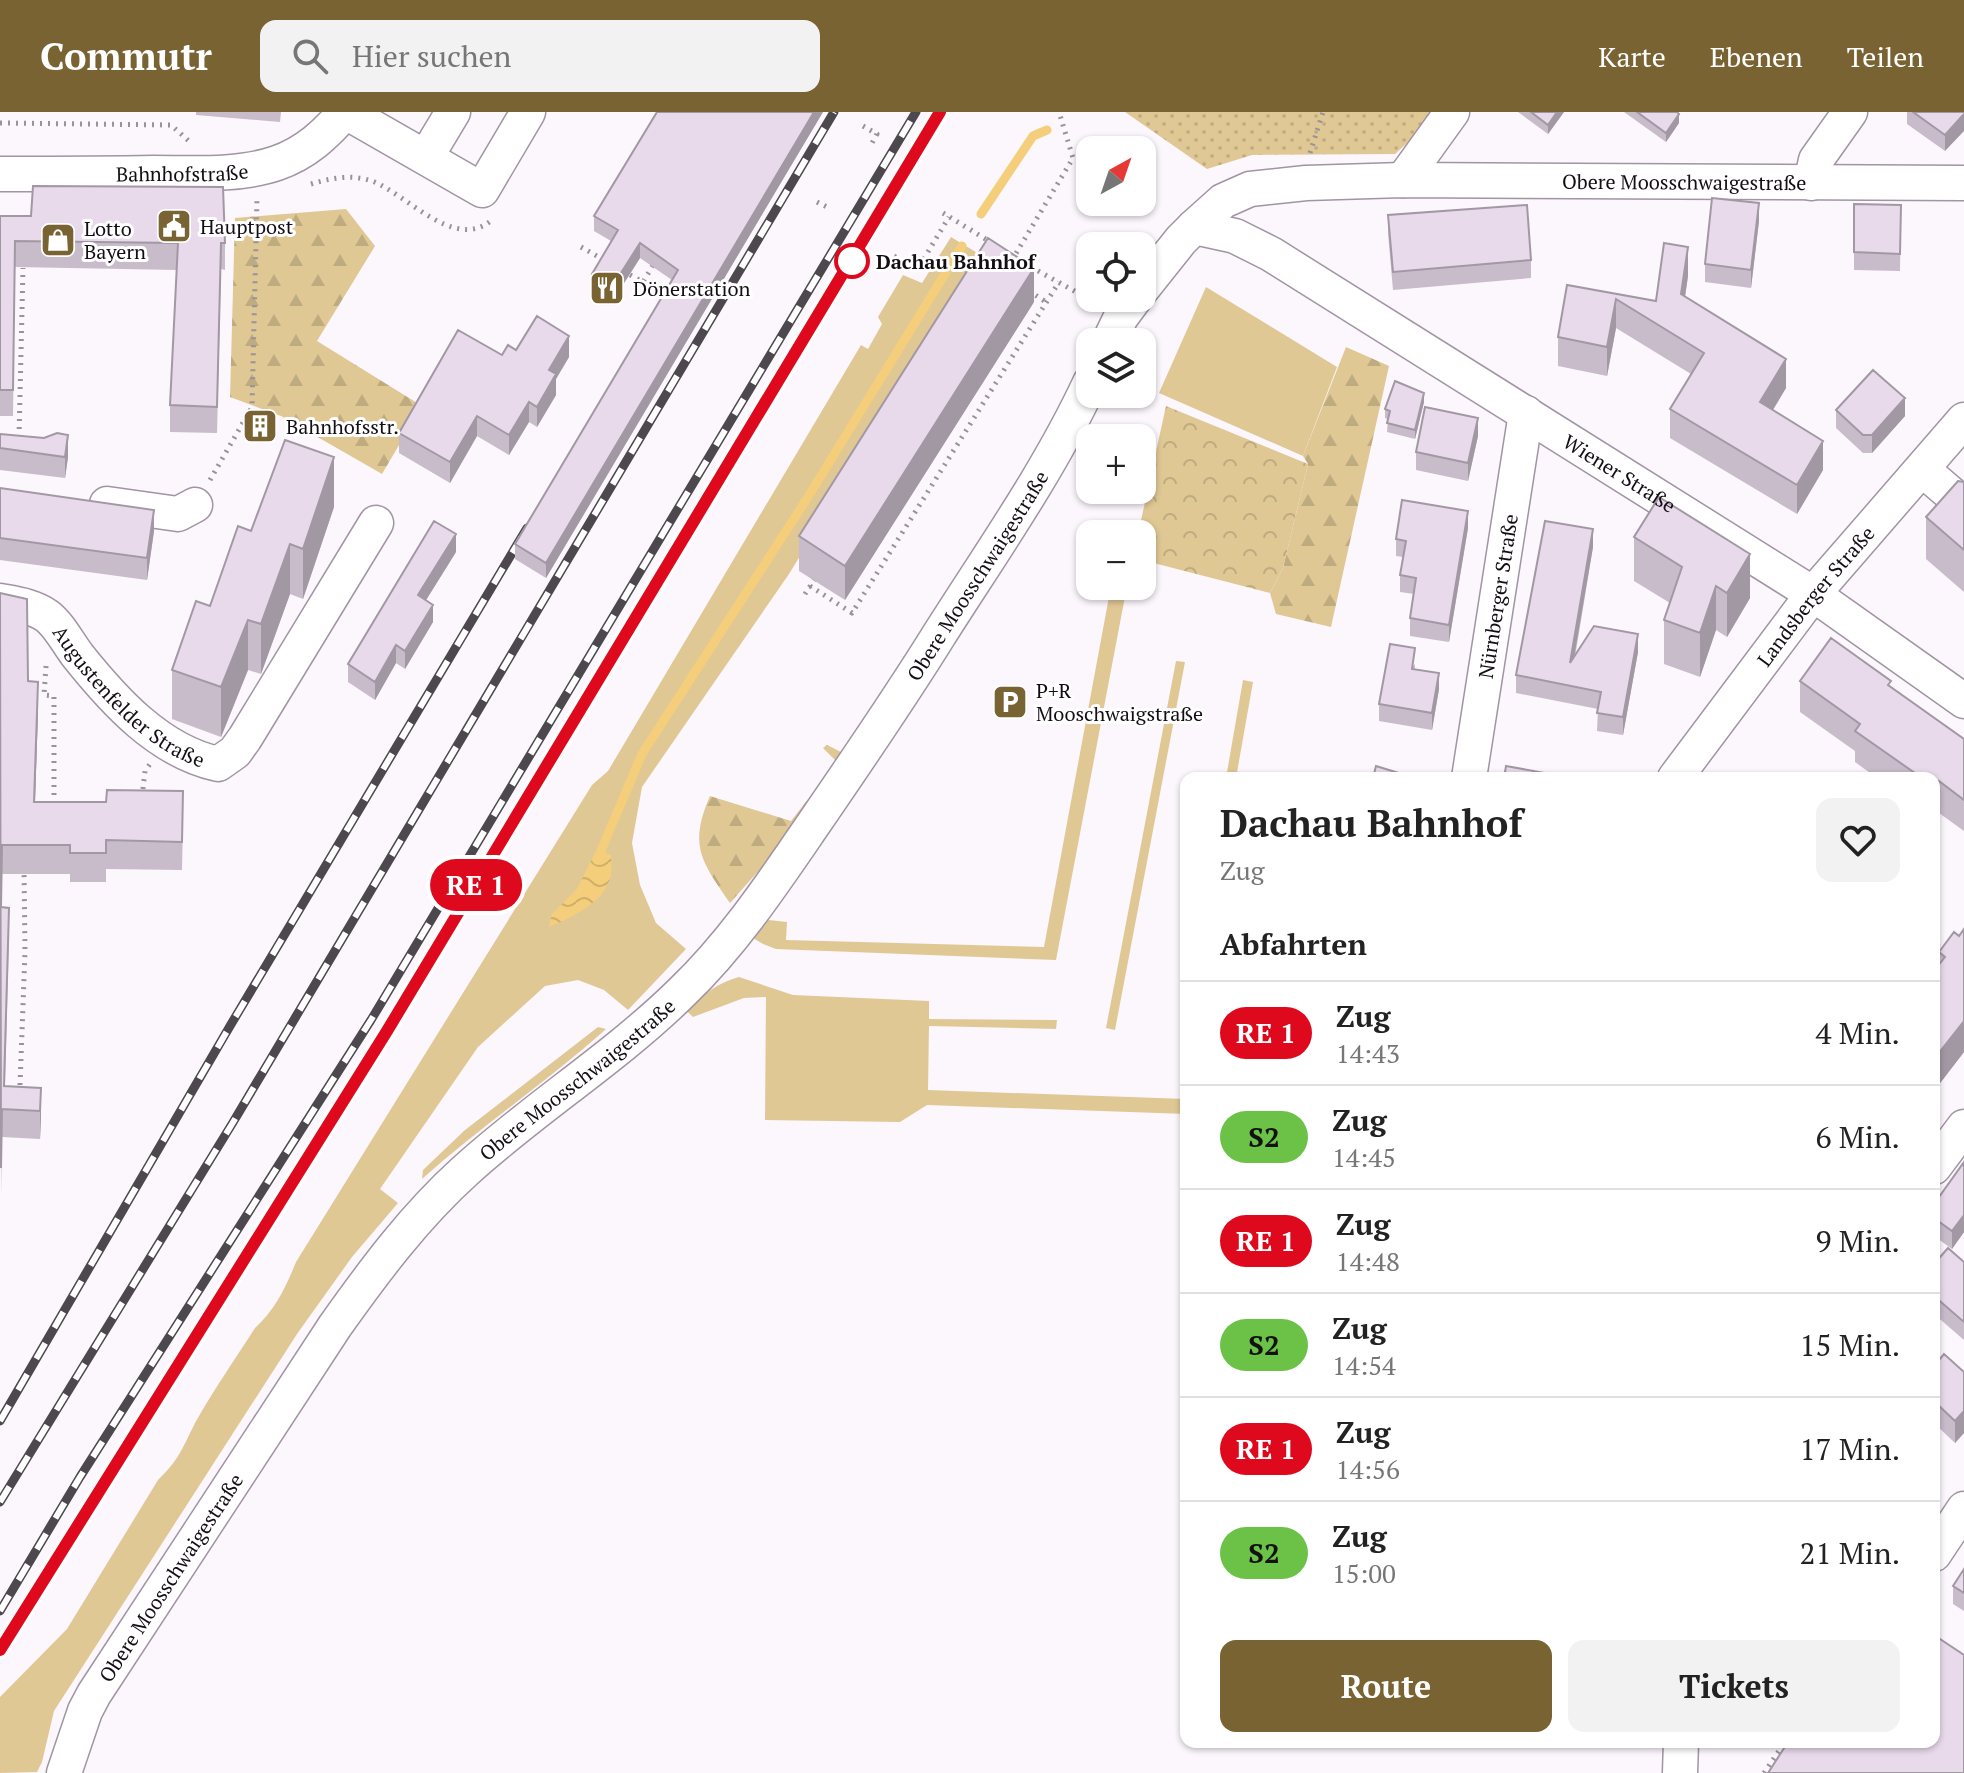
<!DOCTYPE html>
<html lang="de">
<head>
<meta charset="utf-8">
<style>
  :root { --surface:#fff; --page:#f2f2f2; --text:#222; --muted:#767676; --line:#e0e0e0; --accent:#796333 }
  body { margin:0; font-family:"PT Serif",serif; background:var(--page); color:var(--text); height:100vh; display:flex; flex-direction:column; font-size:30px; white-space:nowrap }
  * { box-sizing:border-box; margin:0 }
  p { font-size:26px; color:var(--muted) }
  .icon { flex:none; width:44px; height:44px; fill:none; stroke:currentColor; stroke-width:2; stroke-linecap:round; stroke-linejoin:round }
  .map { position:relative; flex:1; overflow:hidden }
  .details { position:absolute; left:1180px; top:660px; width:760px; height:976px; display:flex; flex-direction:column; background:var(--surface); border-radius:16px; box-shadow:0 2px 6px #0004 }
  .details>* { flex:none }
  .badge { padding:0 16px; border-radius:26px; font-size:28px; line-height:52px }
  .needle { width:52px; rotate:40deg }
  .tools { position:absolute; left:1076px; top:24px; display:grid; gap:16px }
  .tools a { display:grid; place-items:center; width:80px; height:80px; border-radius:16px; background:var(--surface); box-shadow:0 2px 6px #0004; font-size:40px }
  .map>.badge { position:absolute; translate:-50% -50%; box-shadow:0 0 0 4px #fff }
  h2 { padding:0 40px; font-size:30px; line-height:72px }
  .round { display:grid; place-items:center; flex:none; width:84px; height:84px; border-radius:16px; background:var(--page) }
  .summary { display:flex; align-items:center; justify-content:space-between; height:136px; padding:0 40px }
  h1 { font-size:38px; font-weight:700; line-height:60px }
  .primary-button { display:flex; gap:16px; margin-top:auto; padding:16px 40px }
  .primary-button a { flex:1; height:92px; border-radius:16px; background:var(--accent); color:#fff; font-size:32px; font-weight:700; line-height:92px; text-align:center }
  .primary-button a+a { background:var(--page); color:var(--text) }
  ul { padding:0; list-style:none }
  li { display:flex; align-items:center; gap:24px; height:104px; padding:0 40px; border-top:2px solid var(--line) }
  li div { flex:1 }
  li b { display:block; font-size:30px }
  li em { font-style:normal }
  li .badge { min-width:88px; font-weight:700; text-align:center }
  header { display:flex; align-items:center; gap:48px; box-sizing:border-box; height:112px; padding:0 40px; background:var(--accent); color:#fff }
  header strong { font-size:38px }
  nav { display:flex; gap:44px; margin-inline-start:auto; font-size:28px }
  .search { width:560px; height:72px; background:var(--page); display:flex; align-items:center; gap:20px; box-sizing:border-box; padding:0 28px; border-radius:16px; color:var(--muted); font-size:30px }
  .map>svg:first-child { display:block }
</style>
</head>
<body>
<header>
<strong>Commutr</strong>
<div class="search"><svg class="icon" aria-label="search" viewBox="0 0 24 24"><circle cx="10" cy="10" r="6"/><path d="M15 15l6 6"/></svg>Hier suchen</div>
<nav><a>Karte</a><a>Ebenen</a><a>Teilen</a></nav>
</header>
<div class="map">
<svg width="1964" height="1661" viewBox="0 0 1964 1661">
  <defs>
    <pattern id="forest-firs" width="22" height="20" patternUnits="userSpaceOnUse" patternTransform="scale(2)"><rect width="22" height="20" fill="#e0c895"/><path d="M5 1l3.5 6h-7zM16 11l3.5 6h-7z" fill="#bfab80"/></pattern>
    <pattern id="park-crowns" width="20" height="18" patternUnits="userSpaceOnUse" patternTransform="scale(2)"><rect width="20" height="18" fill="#e0c895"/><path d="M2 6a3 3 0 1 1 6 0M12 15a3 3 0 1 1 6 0" fill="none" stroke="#bfab80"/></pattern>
    <pattern id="garden-dots" width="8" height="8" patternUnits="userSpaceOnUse" patternTransform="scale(2)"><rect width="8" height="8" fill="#e0c895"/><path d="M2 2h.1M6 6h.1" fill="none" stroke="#bfab80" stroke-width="1.8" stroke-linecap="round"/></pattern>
    <pattern id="water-waves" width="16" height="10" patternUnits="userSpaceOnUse" patternTransform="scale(2)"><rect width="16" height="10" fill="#f4ce7a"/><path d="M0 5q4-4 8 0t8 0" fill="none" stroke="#d0b069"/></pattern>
  </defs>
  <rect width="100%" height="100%" fill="#fcf6fd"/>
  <!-- grass -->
  <path fill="#e0c895" d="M951,125L984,145L789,462L642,675L632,731L640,773L656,811L686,837L628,898L604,878L578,868L545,874L478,935L380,1077L398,1091L352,1145L297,1222L54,1599L42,1650L37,1660L0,1661V1585L67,1517L158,1368C179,1348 183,1335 195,1311C213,1279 235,1247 255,1216C275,1198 286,1175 296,1150L592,673L608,659L861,233L868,237L882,212L878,205L903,163L922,171Z
    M1206,175L1337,255L1303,344L1159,281Z
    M1111,474H1127L1056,848L776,837L763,832L753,826L750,820L760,807L787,810L786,828L1044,835Z
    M1176,549L1185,550L1115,918L1106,916Z
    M1243,568L1253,570L1236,666H1226Z
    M739,865L793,883L929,889V907L1057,908L1056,917L929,914L928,978L1186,987V1002L927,993L900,1010L765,1008L766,885L744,886L693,905L687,899C703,882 717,871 739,865Z
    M598,915L606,917C547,970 481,1014 422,1067L423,1058L465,1018Z"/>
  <!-- forest -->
  <path fill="url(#forest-firs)" d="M346,97L375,134L317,229L422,294L382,362L281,304L230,285L235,106Z
    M1346,235L1389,254L1331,515L1276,502L1270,481L1283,456L1308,352L1303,344Z
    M827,633L841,640L842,647L769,747L730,791C702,750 688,734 710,684L791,709L837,650L823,636Z"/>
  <!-- park -->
  <path fill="url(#park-crowns)" d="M1166,294L1308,352L1283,456L1270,481L1142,448V422H1138Z"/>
  <!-- garden -->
  <path fill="url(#garden-dots)" d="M1125,0H1436L1426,14L1395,42L1252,43L1207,57Z"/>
  <!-- water -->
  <path fill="url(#water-waves)" d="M597,737L611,743C611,749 612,757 611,763C605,791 572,805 549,815L552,802L577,777Z"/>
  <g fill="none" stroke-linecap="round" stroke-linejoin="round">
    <!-- stream -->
    <path stroke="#f4ce7a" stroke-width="9" d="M981,102L1033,24L1047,18
      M597,748L642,642L808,385L962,134"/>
    <!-- minor casing -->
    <g stroke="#a194a4" stroke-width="37">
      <g id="minor">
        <path d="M346,0L482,78L528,0"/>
        <path d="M426,45L453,0"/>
        <path id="s1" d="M0,62C51,62 103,62 154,61C193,61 240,64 277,51C306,41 326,22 345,0"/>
        <path d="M1403,68L1452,0"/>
        <path d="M1811,71L1816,48L1850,0"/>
        <path id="s2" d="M1194,115L1235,124L1271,142L1813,482L1964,589"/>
        <path id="s3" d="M1142,177L1181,128L1194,115L1223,89L1250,77L1306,71L1403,68L1964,71"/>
        <path d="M1109,230L1121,205L1135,186"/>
        <path d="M1923,358L1964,393"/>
        <path d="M107,392L178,402L195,393"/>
        <path id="s4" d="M0,489C16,492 33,494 47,504C59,513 68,531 78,544C114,589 159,639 218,652L235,640L245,626L376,411"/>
        <path id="s5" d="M1469,666L1526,301"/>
        <path id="s6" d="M1675,666L1813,482L1964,308"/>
        <path d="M1934,1055L1964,1015"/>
        <path d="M1934,1442L1964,1397"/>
        <path id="s7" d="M64,1661L85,1599L94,1582L335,1214C374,1159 415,1104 465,1059C534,996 615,946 682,880C732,832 771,774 810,717C854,653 898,589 939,523C991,441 1049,359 1090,271"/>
        <path d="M1680,1661L1681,1630"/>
      </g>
    </g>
    <!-- path -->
    <path stroke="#989299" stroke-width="5" stroke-dasharray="2 6" stroke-linecap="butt" d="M0,11L171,13L190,30
      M863,14L877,22L872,31
      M1310,41L1323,0
      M311,72C331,66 351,62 372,69C407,82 454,140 492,108
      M817,90L831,97
      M943,101L992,131
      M581,135L604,148
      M894,144L917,158L949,105
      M1012,148L1073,46L1059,0
      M1031,155L1096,191
      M623,159L643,170L655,150
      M1029,179L1046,190
      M19,325L23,156
      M210,368L252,295L257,86
      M810,474L852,501L1059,170
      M805,482L814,468
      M46,554L44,583L54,584V695
      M142,685L145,659L150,652
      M20,973L25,840L24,757
      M1764,1661L1785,1630"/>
    <!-- minor -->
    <use href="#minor" stroke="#fff" stroke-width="34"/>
    <!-- rail casing -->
    <g stroke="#4d484e" stroke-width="9">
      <path id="rail" d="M0,1309L230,914L527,416
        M0,1390L232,1012L834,0
        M0,1499L80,1365L371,908L916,0
        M0,1537L387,919L940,0"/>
    </g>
    <!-- rail -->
    <use href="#rail" stroke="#fff" stroke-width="6" stroke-dasharray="18" stroke-linecap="butt"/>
  </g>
  <!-- wall -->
  <path fill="#c8bbca" d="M196,0H281L280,10L196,3Z
    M657,0H823L546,466L515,447V432L672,168L640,146L612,190L592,177V162L611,129L594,119V104Z
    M1518,0H1564L1548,22Z
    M1624,0H1677L1679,11L1666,30Z
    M1907,0H1964L1945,39L1907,12Z
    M1854,92L1901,93L1900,159L1854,158Z
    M1388,103L1531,148V166L1393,178L1388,121Z
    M0,104L225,131V158L221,157L217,321L170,320V293L177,158L15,155L13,304H0Z
    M1759,109L1751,176L1705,170V152Z
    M1688,164L1685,185L1786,276L1773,298L1823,358L1797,402L1670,326V297L1691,262L1616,216L1607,264L1558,254V225L1567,173L1656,189Z
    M1034,190L845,488L799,459V424Z
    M516,238L569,245L556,267V283L537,315L529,310L509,343L477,324L450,371L399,341V321L502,243Z
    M1424,290L1415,327L1387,320L1388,307L1385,306V297Z
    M1836,298L1905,304L1872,341H1863L1836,316Z
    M0,322L68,345L65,366L0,358Z
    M1478,324L1468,369L1416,358V340Z
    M1964,370V480L1926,447V405Z
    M0,376L154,419L147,468L0,448Z
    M334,395L303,487L290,482L261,562L248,558L221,625L172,607V558L210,494Z
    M1468,416L1449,530L1410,524V506L1414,482L1400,480V463L1403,445L1396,444V427Z
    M1634,425L1750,486L1727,525L1716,518L1700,565L1664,552V508L1670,491L1634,469Z
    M1593,435L1575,545L1638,540L1623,623L1597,619L1598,597L1516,581V563Z
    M456,440L426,488L433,510L405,557L396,551L375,588L348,570V552Z
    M0,481L28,569L38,599L35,690L183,708L182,758L106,757V770H70V762H2V795L9,824L5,974L41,976V1005L40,1027L2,1025L1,1084Z
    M1415,552V557L1439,577L1432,618L1379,609V592Z
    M1800,569L1891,575L1964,627V719L1939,701L1935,707L1934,706V666H1877L1855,650V639L1800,600Z
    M1964,817V940L1934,979V859L1939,853V840L1959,824Z
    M1964,1050V1120L1952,1137L1934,1124V1092Z
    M1964,1150V1228L1934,1202V1152Z
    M1934,1254L1964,1260V1321L1955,1331L1936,1313L1934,1315Z
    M1964,1457V1499L1953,1492V1474Z"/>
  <!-- shaded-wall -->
  <path fill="#a298a4" d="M814,0H823L546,466V451Z
    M1557,0H1564L1548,22V13Z
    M1679,2V11L1666,30V21Z
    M1964,2V19L1945,39V23Z
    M1759,91V109L1751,176V158Z
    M640,131V146L612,190V175Z
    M1688,135V164L1681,212V182Z
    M1034,156V190L845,488V454Z
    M1616,187V216L1607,264V235Z
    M569,224V245L556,267V283L537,315V295L549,258Z
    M1786,247V276L1760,319V290Z
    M1424,281V290L1415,327V318Z
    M1905,286V304L1872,341V323Z
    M529,290V310L509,343V323Z
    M477,304V324L450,371V350Z
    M1478,306V324L1468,369V351Z
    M68,323V345L65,366V345Z
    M1823,329V358L1797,402V373Z
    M334,345V395L303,487V437Z
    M154,398V419L147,468V446Z
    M1468,399V416L1449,530V513Z
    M1593,417V435L1570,569V551Z
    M456,422V440L418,501V483Z
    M290,432V482L261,562V512Z
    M1750,442V486L1727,525V481Z
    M1716,474V518L1700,565V521Z
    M433,493V510L405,557V539Z
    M248,508V558L221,625V575Z
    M1638,522V540L1623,623V605Z
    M396,533V551L375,588V570Z
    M1439,561V577L1432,618V601Z
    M38,570V599L34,719V690Z
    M1939,669V701L1935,707V676Z
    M1964,909V940L1934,979V947Z
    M41,976V1005L40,1027V999Z
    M1964,1103V1120L1952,1137V1119Z
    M1936,1291V1313L1934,1315V1292Z
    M1964,1299V1321L1955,1331V1309Z"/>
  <!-- building -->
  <path fill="#e8d9eb" stroke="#a298a4" stroke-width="2" d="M657,0H814L546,451L515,432L678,158L640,131L612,175L592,162L618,118L594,104Z
    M1531,0H1557L1548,13Z
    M1637,0H1677L1679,2L1666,21Z
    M1913,0H1964V2L1945,23Z
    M33,74L223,75L225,131H221L217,295L170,293L178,131L15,129L13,278H0V104H31Z
    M1712,86L1759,91L1751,158L1705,152Z
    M1854,92L1901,93L1900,142L1854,140Z
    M1527,93L1531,148L1393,160L1388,103Z
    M988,126L1034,156L845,454L799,424Z
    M1664,131L1688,135L1681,182L1786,247L1760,290L1823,329L1797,373L1670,297L1704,241L1616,187L1607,235L1558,225L1567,173L1656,189Z
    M537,204L569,224L549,258L556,262L537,295L529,290L509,323L477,304L450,350L399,321L458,218L502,243L508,233L516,238Z
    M1873,258L1905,286L1872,323H1863L1836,298Z
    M1395,269L1424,281L1415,318L1387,311L1390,299L1385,297Z
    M1425,295L1478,306L1468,351L1416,340Z
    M57,321L68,323L65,345L0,336V322L44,326Z
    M285,328L334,345L303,437L290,432L261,512L248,508L221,575L172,558L196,489L210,494L238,414L251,419Z
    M1958,369L1964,370V438L1926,405Z
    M0,376L154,398L147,446L0,426Z
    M1659,385L1750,442L1727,481L1716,474L1700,521L1664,508L1682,455L1634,425Z
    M1402,388L1468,399L1449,513L1410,506L1416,466L1400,463L1406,429L1396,427Z
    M434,409L456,422L418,483L433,493L405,539L396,533L375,570L348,552Z
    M1545,409L1593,417L1570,551L1594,514L1638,522L1623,605L1597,601L1601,580L1516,563Z
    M0,481L27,487L28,569L38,570L34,690H106L107,678L183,679L182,730L106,728V741H70V733H2L1,795L9,796L4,974L41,976L40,999L2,997L1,1056Z
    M1831,526L1891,569L1888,573L1964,627V688L1939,669L1935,676L1934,675V666H1922L1855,619L1860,612L1800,569Z
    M1390,532L1415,536L1412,557L1439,561L1432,601L1379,592Z
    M1376,654L1405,663L1404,666H1373Z
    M1506,654L1550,662L1549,666H1504Z
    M1964,817V909L1934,947V873L1939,866L1934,863V859L1945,845L1939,840L1954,820L1959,824Z
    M1964,1050V1103L1952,1119L1934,1106V1092Z
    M1948,1136L1964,1150V1210L1934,1184V1152Z
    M1944,1242L1964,1260V1299L1955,1309L1936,1291L1934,1292V1254Z
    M1964,1457V1481L1953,1474Z
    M1934,1523L1964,1543V1661H1768L1788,1630H1934Z"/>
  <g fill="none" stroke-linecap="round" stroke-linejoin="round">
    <!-- line casing -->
    <g stroke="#fff" stroke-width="18">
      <path id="line" d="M0,1538L387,919L940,0"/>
    </g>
    <!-- line -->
    <use href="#line" stroke="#df091d" stroke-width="12"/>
  </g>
  <!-- icons -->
  <defs>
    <g id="civic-square" transform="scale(1.8)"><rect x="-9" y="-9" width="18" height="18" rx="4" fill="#796333" stroke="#fff"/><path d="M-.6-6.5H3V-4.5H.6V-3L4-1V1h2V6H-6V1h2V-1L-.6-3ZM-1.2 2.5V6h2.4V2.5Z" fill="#fff"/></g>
    <g id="shop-square" transform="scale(1.8)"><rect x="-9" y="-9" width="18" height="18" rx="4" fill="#796333" stroke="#fff"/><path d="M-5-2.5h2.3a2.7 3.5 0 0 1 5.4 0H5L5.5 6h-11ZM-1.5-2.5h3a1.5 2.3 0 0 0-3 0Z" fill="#fff"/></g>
    <g id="restaurant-square" transform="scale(1.8)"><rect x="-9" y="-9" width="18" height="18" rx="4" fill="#796333" stroke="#fff"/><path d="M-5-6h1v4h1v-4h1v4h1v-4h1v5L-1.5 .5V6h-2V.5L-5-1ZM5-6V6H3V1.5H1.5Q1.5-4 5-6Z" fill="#fff"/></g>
    <g id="building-square" transform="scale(1.8)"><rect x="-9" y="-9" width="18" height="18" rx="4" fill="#796333" stroke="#fff"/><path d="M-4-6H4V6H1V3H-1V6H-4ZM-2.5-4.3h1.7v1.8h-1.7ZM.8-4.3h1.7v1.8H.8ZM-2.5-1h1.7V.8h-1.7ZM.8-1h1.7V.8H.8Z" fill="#fff"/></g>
    <g id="parking-square" transform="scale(1.8)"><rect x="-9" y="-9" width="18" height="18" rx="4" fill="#796333" stroke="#fff"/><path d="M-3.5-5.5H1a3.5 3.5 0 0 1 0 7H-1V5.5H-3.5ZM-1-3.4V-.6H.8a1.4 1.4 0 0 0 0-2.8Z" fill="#fff"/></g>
  </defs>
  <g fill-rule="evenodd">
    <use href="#civic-square" x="174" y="114"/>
    <use href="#shop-square" x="58" y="128"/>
    <use href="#restaurant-square" x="607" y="176"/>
    <use href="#building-square" x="260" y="314"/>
    <use href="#parking-square" x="1010" y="590"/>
  </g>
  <!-- markers -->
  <circle fill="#fff" stroke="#df091d" stroke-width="4" cx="852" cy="149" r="16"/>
  <g text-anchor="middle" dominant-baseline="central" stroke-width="6" stroke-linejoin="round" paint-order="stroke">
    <!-- street labels -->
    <g font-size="20" fill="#130e14" stroke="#fff">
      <text stroke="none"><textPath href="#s1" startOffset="182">Bahnhofstraße</textPath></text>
      <text stroke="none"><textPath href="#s3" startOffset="584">Obere Moosschwaigestraße</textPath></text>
      <text stroke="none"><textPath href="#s2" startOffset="494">Wiener Straße</textPath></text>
      <text stroke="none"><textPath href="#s7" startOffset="1520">Obere Moosschwaigestraße</textPath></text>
      <text stroke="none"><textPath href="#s5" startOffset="184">Nürnberger Straße</textPath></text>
      <text stroke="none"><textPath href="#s6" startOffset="230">Landsberger Straße</textPath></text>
      <text stroke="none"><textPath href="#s4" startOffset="166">Augustenfelder Straße</textPath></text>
      <text stroke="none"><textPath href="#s7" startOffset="872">Obere Moosschwaigestraße</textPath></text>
      <text stroke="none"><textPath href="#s7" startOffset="224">Obere Moosschwaigestraße</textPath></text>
    </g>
    <!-- poi labels -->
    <g font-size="20" fill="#130e14" stroke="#fff" text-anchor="start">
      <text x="200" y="114">Hauptpost</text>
      <text x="84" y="116">Lotto<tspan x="84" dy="23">Bayern</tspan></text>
      <text x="633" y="176">Dönerstation</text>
      <text x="286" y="314">Bahnhofsstr.</text>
      <text x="1036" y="578">P+R<tspan x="1036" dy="23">Mooschwaigstraße</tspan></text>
    </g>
    <!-- stop labels -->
    <g font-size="20" font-weight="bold" fill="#130e14" stroke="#fff" text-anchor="start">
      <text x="876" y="149">Dachau Bahnhof</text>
    </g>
  </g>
</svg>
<div class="tools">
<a><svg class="needle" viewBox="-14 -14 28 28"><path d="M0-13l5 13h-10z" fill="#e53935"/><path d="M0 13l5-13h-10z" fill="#767676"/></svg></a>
<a><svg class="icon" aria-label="locate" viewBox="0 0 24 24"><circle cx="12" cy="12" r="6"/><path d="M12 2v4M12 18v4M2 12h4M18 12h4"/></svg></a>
<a><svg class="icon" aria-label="layers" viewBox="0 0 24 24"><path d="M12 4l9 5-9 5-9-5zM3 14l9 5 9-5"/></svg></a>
<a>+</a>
<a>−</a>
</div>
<b class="badge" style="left:476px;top:773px;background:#df091d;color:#fff">RE 1</b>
<section class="details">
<div class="summary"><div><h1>Dachau Bahnhof</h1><p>Zug</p></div><a class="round"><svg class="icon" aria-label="heart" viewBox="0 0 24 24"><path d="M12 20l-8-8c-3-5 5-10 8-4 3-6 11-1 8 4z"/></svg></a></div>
<h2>Abfahrten</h2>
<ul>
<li><span class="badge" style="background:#df091d;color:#fff">RE 1</span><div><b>Zug</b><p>14:43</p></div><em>4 Min.</em></li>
<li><span class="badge" style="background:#6cc247;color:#111">S2</span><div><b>Zug</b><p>14:45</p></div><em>6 Min.</em></li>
<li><span class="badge" style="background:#df091d;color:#fff">RE 1</span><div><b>Zug</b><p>14:48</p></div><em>9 Min.</em></li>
<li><span class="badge" style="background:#6cc247;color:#111">S2</span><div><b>Zug</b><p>14:54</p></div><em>15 Min.</em></li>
<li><span class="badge" style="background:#df091d;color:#fff">RE 1</span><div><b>Zug</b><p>14:56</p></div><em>17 Min.</em></li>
<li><span class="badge" style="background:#6cc247;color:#111">S2</span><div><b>Zug</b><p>15:00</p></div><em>21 Min.</em></li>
</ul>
<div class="primary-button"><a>Route</a><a>Tickets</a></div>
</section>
</div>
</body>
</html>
